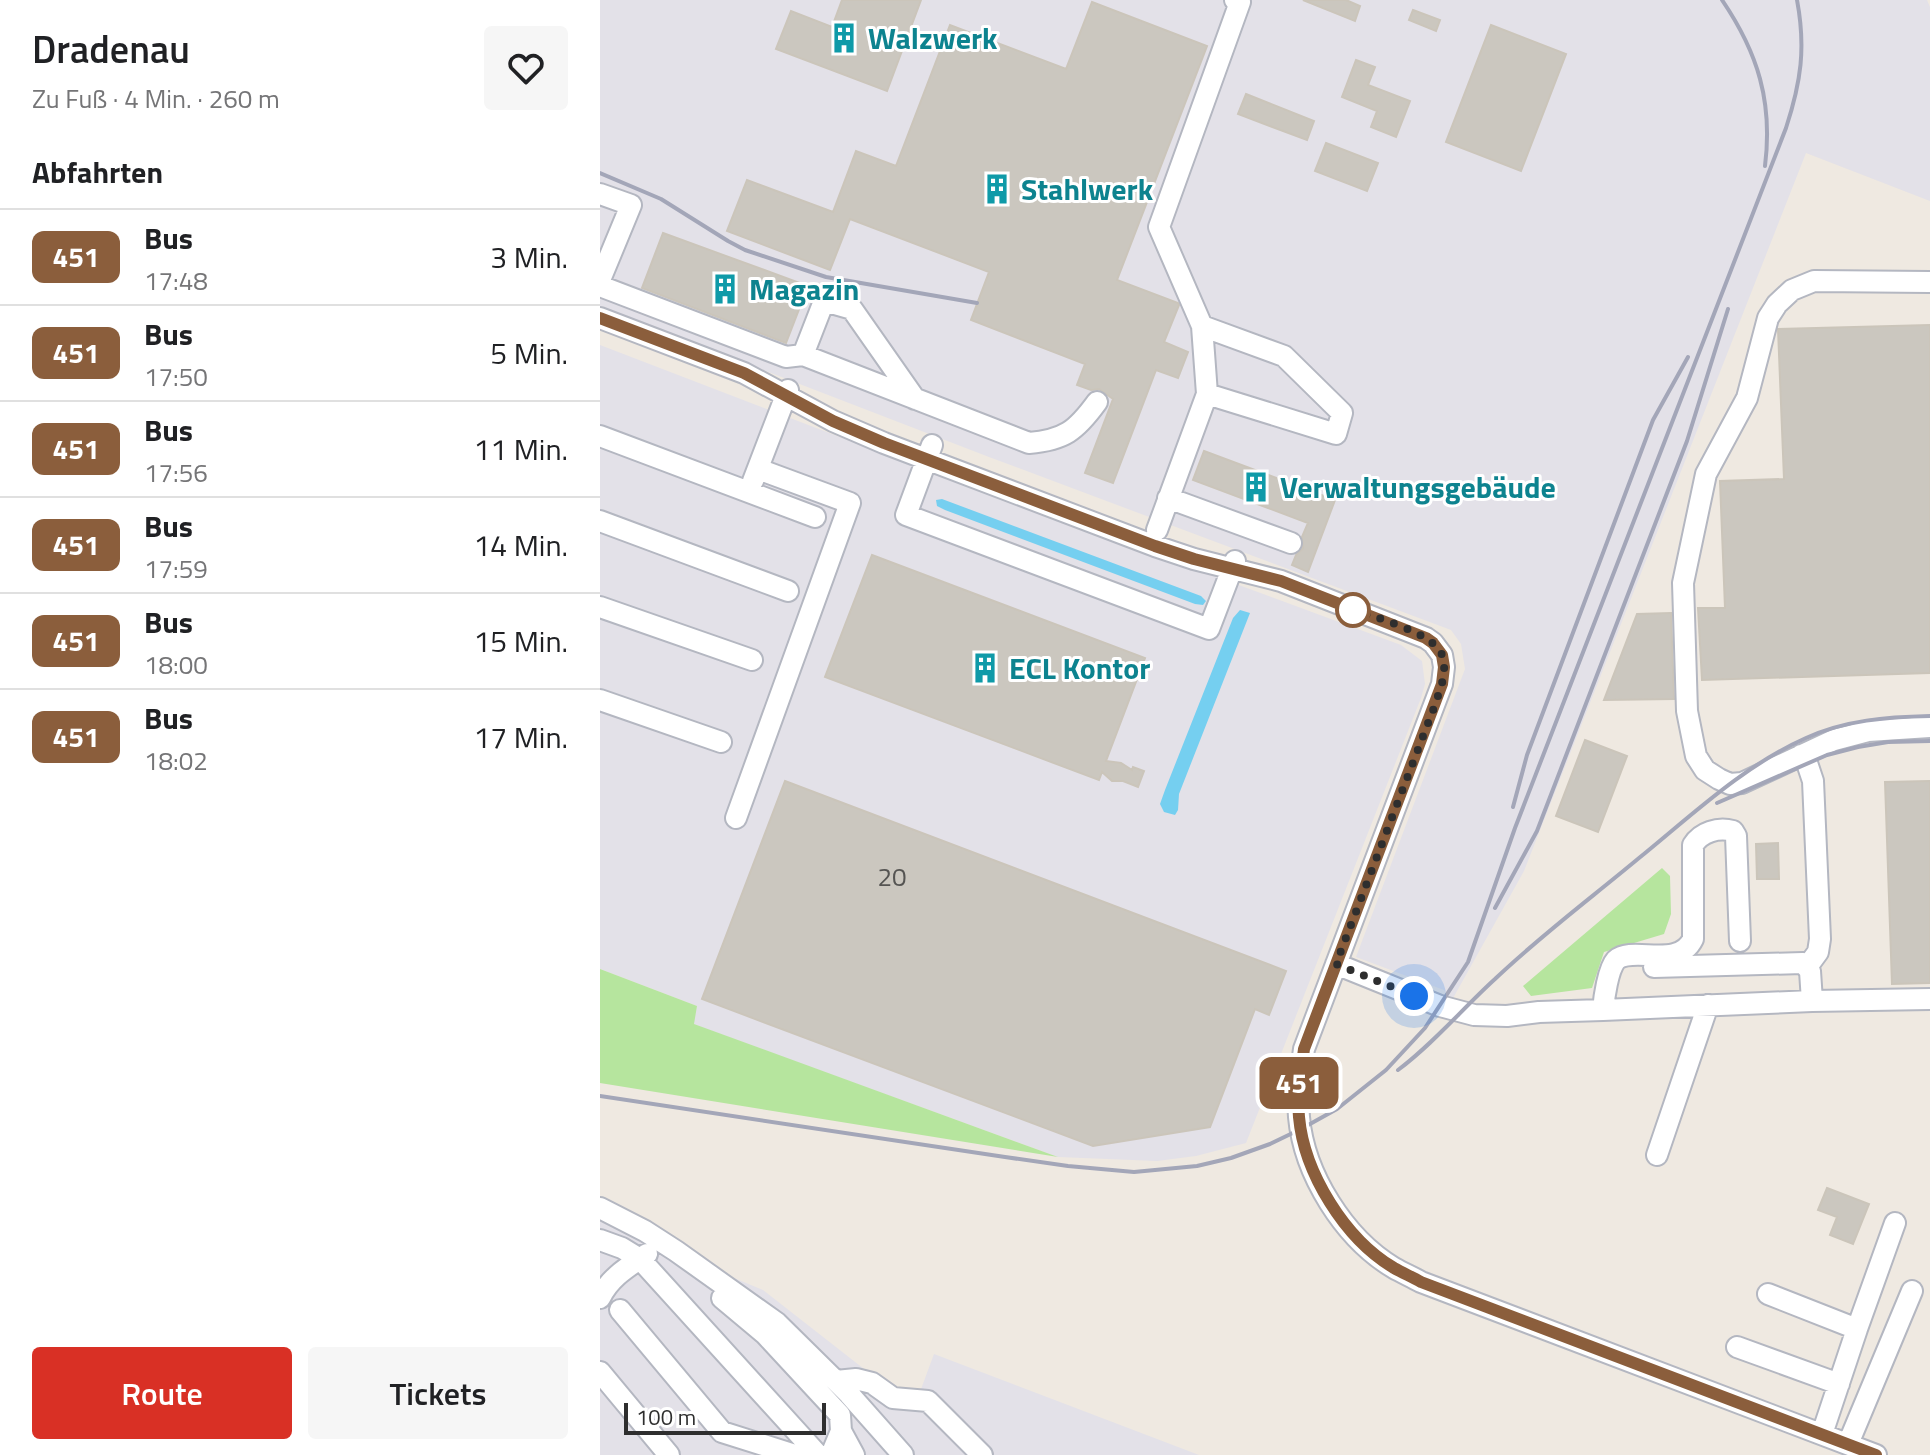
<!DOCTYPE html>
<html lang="de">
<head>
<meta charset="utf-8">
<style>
  :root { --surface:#fff; --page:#f6f6f6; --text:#202124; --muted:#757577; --line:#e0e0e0; --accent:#d93025 }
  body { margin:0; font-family:"Titillium Web",sans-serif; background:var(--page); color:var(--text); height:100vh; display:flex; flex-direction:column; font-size:30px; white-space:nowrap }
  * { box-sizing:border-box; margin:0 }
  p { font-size:26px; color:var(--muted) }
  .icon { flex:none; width:44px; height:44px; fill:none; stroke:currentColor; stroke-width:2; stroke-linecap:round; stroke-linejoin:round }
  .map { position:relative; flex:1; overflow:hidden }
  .sheet { display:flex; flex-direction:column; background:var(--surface); width:600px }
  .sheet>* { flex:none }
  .badge { padding:0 16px; border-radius:12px; font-size:28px; line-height:52px }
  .scale { position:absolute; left:24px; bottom:20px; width:202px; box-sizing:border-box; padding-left:8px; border:4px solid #2e2e2e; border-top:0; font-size:22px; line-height:28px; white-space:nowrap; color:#2e2e2e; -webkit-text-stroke:6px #fff; paint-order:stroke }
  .you { position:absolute; width:40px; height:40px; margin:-20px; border:6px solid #fff; border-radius:50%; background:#1a73e8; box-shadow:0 0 0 12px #1a73e833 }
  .map>.badge { position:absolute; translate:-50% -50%; box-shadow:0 0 0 4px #fff }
  h2 { padding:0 32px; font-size:30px; line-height:72px }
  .round { display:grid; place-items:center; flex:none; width:84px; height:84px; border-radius:8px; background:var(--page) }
  .summary { display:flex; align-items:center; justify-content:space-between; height:136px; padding:0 32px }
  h1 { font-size:38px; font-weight:600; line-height:60px }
  .button { display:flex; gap:16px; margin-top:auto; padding:16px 32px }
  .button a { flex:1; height:92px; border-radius:8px; background:var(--accent); color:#fff; font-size:32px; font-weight:600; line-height:92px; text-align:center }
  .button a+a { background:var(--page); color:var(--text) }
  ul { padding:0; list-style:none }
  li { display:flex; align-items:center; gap:24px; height:96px; padding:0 32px; border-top:2px solid var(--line) }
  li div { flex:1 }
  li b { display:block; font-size:30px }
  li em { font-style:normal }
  li .badge { min-width:88px; font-weight:700; text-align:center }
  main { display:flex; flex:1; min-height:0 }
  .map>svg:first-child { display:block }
</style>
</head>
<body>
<main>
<section class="sheet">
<div class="summary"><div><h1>Dradenau</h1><p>Zu Fuß · 4 Min. · 260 m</p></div><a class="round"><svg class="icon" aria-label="heart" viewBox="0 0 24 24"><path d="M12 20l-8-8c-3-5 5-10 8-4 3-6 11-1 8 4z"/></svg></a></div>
<h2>Abfahrten</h2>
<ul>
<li><span class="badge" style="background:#8b5e3c;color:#fff">451</span><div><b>Bus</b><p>17:48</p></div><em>3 Min.</em></li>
<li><span class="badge" style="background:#8b5e3c;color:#fff">451</span><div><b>Bus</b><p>17:50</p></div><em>5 Min.</em></li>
<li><span class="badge" style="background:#8b5e3c;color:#fff">451</span><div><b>Bus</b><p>17:56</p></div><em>11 Min.</em></li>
<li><span class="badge" style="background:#8b5e3c;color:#fff">451</span><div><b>Bus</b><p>17:59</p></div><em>14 Min.</em></li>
<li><span class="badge" style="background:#8b5e3c;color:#fff">451</span><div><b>Bus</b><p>18:00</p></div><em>15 Min.</em></li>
<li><span class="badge" style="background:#8b5e3c;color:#fff">451</span><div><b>Bus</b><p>18:02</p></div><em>17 Min.</em></li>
</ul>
<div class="button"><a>Route</a><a>Tickets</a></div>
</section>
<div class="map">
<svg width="1330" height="1455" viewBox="0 0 1330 1455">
  <rect width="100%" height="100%" fill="#efe9e1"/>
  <!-- industrial -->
  <path fill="#e3e1e8" d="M0,0H1327L1330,7V201L1206,153L924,871L852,1000L844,990L756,957L865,669L861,644L851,630L389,457L0,307Z
    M0,345L292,457L801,645L822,661L825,684L821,698L646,1143L596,1156L557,1161L458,1157L93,1024L97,1006L0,969Z
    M0,1201L117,1271L163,1290L314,1408L334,1354L599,1455H0Z"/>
  <!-- green -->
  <path fill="#b6e59e" d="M1062,868L1070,876L1071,914L1064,934L1004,952L992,988L931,996L923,986Z
    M0,969L97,1006L94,1024L458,1157L0,1083Z"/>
  <!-- water -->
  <path fill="#75cff0" d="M342,499L601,596L606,601L603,605L595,604L345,510L337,506L336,500Z
    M640,610L650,613L579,794L578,810L575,815L564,812L560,804L565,790L633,618Z"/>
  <!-- building -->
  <path fill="#cbc7bf" stroke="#cbc5ba" stroke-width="2" d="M242,0H321L287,91L176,49L191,11L232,27Z
    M703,0H746L760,6L755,21Z
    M492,2L607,46L517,280L578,303L579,305L564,342L588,352L578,378L556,370L513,483L485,473L513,399L499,389L491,390L477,385L485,364L371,320L389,272L250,219L230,270L127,231L147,180L233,212L256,151L296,166L350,25L466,69Z
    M813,10L840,20L836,31L809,20Z
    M891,25L966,54L921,171L846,142Z
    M756,60L775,67L768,85L810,101L796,137L771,127L777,111L742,97Z
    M646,94L714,121L707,140L638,114Z
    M726,143L778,163L767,191L715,171Z
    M63,233L208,286L186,343L42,288Z
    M1330,325V673L1102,680L1098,608H1125L1120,481L1184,479L1178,329Z
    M604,451L735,500L708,572L692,565L696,555L703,548L702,537L708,523L593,480Z
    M272,555L545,658L506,761L521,763L532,770L533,767L544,771L538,787L523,781H512L502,772L499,780L225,677Z
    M1071,613L1074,699L1004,700L1037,614Z
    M985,740L1027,756L998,832L956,816Z
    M185,781L686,971L669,1015L655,1009L610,1127L493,1146L102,999Z
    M1330,781V983L1292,984L1285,782Z
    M1178,843L1179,879H1157L1156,844Z
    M1227,1188L1269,1204L1253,1244L1230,1235L1237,1217L1218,1210Z"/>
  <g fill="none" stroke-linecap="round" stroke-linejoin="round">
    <!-- minor casing -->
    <g stroke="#b4b7c1" stroke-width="24">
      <path id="minor" d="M0,194L31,205L0,280
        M1330,282L1214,281L1192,290L1177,304L1168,318L1147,398L1106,474L1083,583L1087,711L1096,756L1105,770L1119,779L1130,784L1142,783L1234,740L1268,731L1330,727
        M0,286L186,357L203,355L429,443C464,440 476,431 497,402
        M0,318L144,373L233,421L284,443L555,546L594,559L681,581L826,638L833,643L842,655L844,667L842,684L704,1049C701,1072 697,1094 699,1117C704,1174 744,1238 794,1268C803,1273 812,1277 821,1282L1276,1455
        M602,326L684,356L742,413L736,434L607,394
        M203,355L224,301L252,309L315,399
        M0,436L215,517
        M332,445L306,515L609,629L635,561
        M153,481L188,390
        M568,498L691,543
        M0,521L188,591
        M557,530L607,394L602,326L559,227L640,2L635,0
        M0,607L152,660
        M0,700L121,742
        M1201,755L1207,763L1213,781L1220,939L1218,952L1207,967
        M136,818L250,503L158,469
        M736,964L840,1006L874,1015L907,1016L939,1012L1003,1010L1212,1001L1330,999
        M1054,967L1203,963L1210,971L1212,1001
        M1003,1010C1004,998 1008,969 1016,960C1033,945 1078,970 1093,939V845C1101,832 1118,827 1133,831L1136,836L1140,941
        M1057,1155L1108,1005
        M0,1208L45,1231L76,1251L177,1323L249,1394L303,1455
        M0,1240L22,1248L40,1259L218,1455
        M1168,1294L1257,1329
        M0,1298C10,1277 28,1267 47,1254
        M122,1298L165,1334L240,1415L241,1431L231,1455
        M20,1310L122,1432L195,1455
        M1137,1347L1239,1384
        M0,1372L69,1455
        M236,1381L256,1379L272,1383L293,1398L328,1401L382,1455
        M241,1431L254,1455
        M1222,1434L1257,1329L1295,1223
        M1248,1444L1312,1291"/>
    </g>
    <!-- minor -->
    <use href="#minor" stroke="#fff" stroke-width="20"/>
    <!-- rail -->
    <path stroke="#a3a6b8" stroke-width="4" d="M1122,0C1158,53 1173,102 1165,166
      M0,173L61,199L128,241L145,250L226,277L377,303
      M1117,803L1227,755L1258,747L1288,742L1330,741
      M913,807L927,755L1053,420L1088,357
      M895,908L937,831L1087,441L1128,309
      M798,1070C834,1043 862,1009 895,979C940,936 991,898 1039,858C1092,815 1143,766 1206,738C1245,720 1287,717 1330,716
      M0,1096L405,1157L468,1166L534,1172L597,1166L631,1158L670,1144L701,1129L737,1109L786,1070L825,1028L868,962L915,828L1186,128C1201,82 1206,48 1197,0"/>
  </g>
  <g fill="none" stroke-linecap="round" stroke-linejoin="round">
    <!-- line casing -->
    <g stroke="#fff" stroke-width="18">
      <path id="line" d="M0,318L144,373L233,421L284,443L555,546L594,559L681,581L826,638L833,643L842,655L844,667L842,684L704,1049C701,1072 697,1094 699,1117C704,1173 745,1239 794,1268C803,1273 812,1277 821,1282L1276,1455"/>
    </g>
    <!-- line -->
    <use href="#line" stroke="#8b5e3c" stroke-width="12"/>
    <!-- walk -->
    <path stroke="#2e2e2e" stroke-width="8" stroke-dasharray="0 14.4" d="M753,610C775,617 834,633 842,655C848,672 840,689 835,705L736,964L814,996"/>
  </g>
  <!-- icons -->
  <defs>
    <g id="building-bare" transform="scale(2.4)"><path d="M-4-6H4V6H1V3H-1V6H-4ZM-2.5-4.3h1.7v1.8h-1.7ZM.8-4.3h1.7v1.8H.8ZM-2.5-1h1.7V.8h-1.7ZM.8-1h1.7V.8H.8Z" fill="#0f9aa8" stroke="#fff" stroke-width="2.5" paint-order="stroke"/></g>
  </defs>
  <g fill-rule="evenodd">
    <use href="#building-bare" x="244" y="38"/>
    <use href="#building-bare" x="397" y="189"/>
    <use href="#building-bare" x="125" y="289"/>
    <use href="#building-bare" x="656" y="487"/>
    <use href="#building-bare" x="385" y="668"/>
  </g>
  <!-- markers -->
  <circle fill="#fff" stroke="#8b5e3c" stroke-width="4" cx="753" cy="610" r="16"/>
  <g text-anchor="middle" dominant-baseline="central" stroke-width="6" stroke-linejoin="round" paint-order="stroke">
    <!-- number labels -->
    <g font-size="26" fill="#555452">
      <text x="292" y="876">20</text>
    </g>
    <!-- culture labels -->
    <g font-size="30" font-weight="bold" fill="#0d838f" stroke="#fff" text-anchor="start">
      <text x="268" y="38">Walzwerk</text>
      <text x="421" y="189">Stahlwerk</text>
      <text x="149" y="289">Magazin</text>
      <text x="680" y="487">Verwaltungsgebäude</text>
      <text x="409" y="668">ECL Kontor</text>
    </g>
  </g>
</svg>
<div class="scale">100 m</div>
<div class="you" style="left:814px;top:996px"></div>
<b class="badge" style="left:699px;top:1083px;background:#8b5e3c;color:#fff">451</b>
</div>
</main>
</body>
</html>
